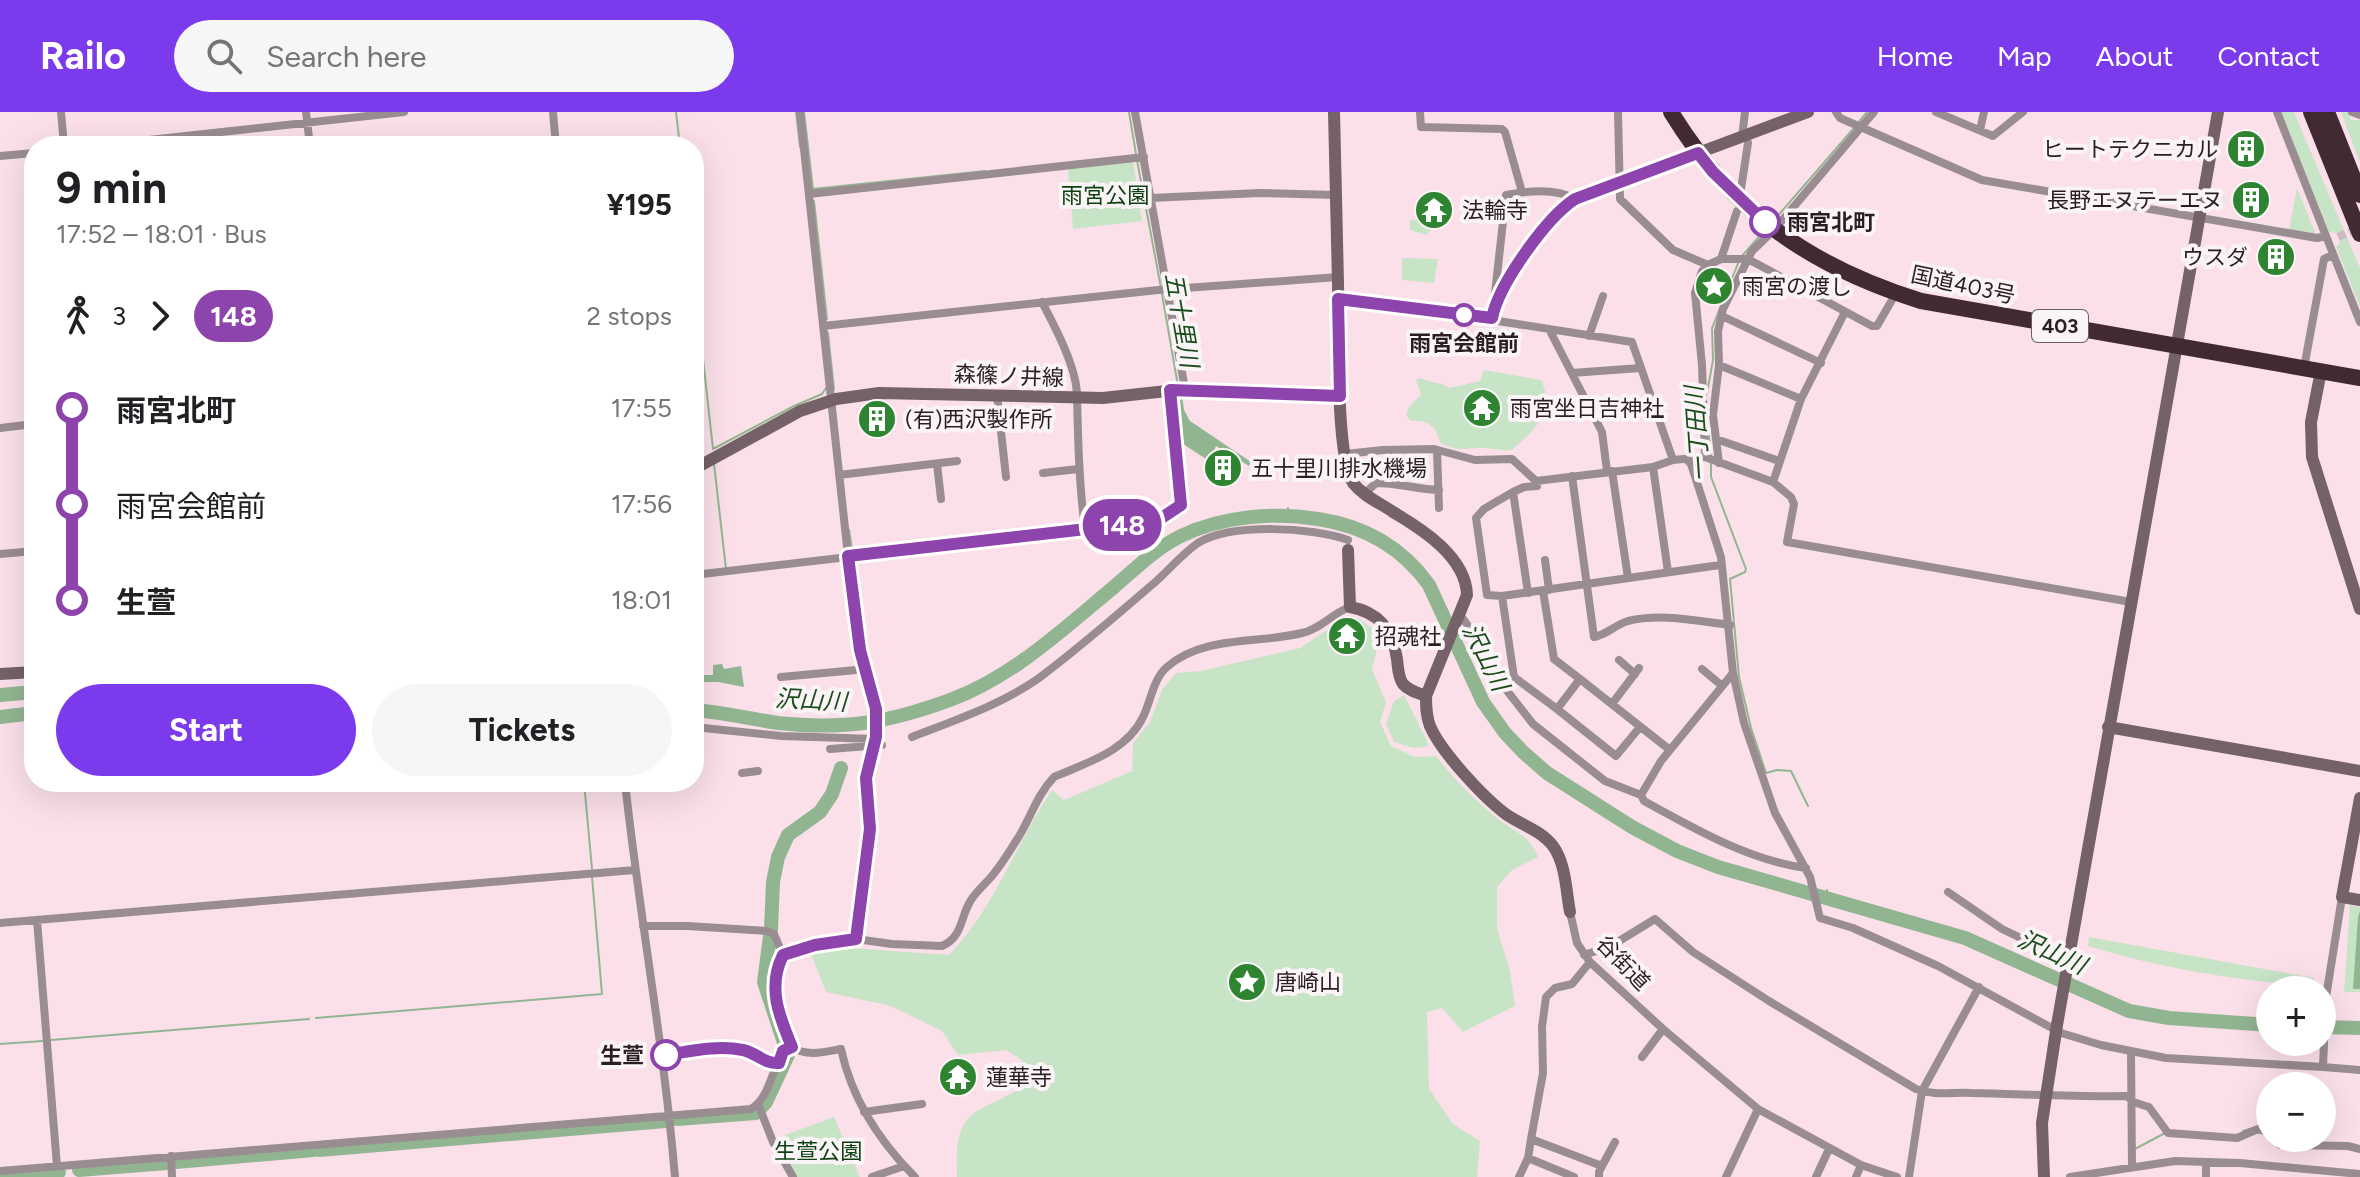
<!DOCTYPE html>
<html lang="en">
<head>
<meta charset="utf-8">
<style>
  :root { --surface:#fff; --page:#f6f6f6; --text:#202124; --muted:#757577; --accent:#7c3aed }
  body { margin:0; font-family:Figtree,"Noto Sans JP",sans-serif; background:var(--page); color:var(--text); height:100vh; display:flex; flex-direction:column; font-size:30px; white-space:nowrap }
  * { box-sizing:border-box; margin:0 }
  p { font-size:26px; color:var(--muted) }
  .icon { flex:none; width:44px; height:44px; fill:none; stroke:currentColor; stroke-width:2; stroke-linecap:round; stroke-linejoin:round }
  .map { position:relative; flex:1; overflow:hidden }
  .drawer { position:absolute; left:24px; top:24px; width:680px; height:656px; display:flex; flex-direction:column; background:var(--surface); border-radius:32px; box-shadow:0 8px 32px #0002 }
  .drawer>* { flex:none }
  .badge { padding:0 16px; border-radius:26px; font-size:28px; line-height:52px }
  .tools { position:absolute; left:2256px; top:864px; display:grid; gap:16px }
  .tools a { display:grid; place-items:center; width:80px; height:80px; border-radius:50%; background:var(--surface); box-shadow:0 8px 32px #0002; font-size:40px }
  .map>.badge { position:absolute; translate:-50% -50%; box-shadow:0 0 0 4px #fff }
  .legs { display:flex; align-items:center; gap:12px; height:88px; padding:0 32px; font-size:26px }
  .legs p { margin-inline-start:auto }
  .headline { display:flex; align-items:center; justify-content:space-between; height:136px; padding:0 32px }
  h1 { font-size:44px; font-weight:700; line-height:60px }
  .action { display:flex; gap:16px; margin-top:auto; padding:16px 32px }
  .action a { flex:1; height:92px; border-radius:48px; background:var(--accent); color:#fff; font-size:32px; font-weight:700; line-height:92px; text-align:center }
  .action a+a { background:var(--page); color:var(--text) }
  ul { padding:0 32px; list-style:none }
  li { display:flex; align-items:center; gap:28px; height:96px; font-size:30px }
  li i { display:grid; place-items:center; width:12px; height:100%; margin:0 10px; background:currentColor }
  li i::after { content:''; width:20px; height:20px; margin:-10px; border:6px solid; border-radius:50%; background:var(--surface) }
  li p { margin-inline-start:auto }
  li:first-child i { background:linear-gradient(#0000 50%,currentColor 0) }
  li:last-child i { background:linear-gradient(currentColor 50%,#0000 0) }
  header { display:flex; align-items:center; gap:48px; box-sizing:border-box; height:112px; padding:0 40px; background:var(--accent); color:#fff }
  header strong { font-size:38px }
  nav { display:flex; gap:44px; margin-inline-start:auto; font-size:28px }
  .search { width:560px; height:72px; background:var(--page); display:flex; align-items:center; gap:20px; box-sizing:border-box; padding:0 28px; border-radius:44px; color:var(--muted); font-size:30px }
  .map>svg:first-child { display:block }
</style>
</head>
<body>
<header>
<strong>Railo</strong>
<div class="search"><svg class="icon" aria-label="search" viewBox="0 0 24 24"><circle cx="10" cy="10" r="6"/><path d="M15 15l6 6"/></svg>Search here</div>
<nav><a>Home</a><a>Map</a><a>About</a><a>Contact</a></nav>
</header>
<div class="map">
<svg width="2360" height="1065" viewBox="0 0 2360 1065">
  <rect width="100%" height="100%" fill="#fbe0ea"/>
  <!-- green -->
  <path fill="#c7e4c6" d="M2281,0H2294L2360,156V195L2336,135L2340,130L2337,121L2329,120Z
    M2341,0H2348L2351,8H2360V51Z
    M1133,49L1142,109L1073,117L1068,57Z
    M2297,76L2316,123L2289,118Z
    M1410,108H1432V117L1427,123L1410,118Z
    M1402,146L1438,147L1434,171L1402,168Z
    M1484,258L1541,268C1556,299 1533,321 1511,338C1499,339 1488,335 1477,336C1462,337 1454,339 1440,330C1436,314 1428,307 1411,309L1406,302L1410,294L1421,283L1416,268L1420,266C1430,271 1441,270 1449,276L1480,269Z
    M1358,506L1372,516L1378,533L1372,558L1386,590L1380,610L1391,634L1415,645L1436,644C1453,666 1472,685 1493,703C1511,719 1529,721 1538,745L1512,758L1497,775V816L1510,859L1515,894L1463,920L1442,896L1427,900L1429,977L1453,1012L1480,1029L1477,1065H957C954,994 974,1004 1025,974L1022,948L1006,938L958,943L942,919L891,894L826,880L811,842L852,836L949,843C994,797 1016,731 1052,678L1064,688L1132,659L1133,631L1150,610L1162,578L1176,561L1201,559L1300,536L1344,507Z
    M1404,583L1429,633C1416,639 1407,634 1394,630L1386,612L1394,589Z
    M2350,793L2360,795V880H2344Z
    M2089,825L2314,866L2312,874C2237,869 2160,856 2088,834Z
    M834,1005L860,1065H797L778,1032L787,1028L785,1023Z"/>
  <!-- water -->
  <path fill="#92b591" d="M1182,283L1184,298L1190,309L1251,350L1249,354L1216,334L1209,349L1183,332L1177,284Z
    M722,552L724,557L741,554L744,575L718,570H694V563H713V553Z
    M2360,799V877H2353L2358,805Z"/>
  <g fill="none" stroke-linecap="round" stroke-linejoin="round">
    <!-- stream -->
    <path stroke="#92b591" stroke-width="2" d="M676,0L680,34
      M796,0L800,35
      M804,0L813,77L985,59
      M1129,0L1136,42
      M1858,11L1867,0
      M1137,48L1161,176
      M814,89L827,207
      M1774,108L1854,16
      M1742,144L1764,119
      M694,166L713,337L794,294L822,282L826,276
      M1162,182L1178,274
      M828,221L834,277
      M1707,281L1713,248L1712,216L1739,149
      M1708,315L1711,345
      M1711,351V365L1746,457L1745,460L1730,467L1739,565L1751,616L1766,661L1777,658L1791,659L1808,694
      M714,352L726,457
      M1288,396L1289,404
      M1094,411L1152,405L1173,394
      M849,418L852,437L1075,413
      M584,670L592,757
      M1826,788L1827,778
      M316,906L602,882L592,765
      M51,928L309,907
      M0,932L43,929
      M2243,1019L2266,1012L2270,1016
      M2135,1037L2165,1021"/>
    <!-- river -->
    <path stroke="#92b591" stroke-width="14" d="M0,583L34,580
      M694,598C722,600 750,607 778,611C845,618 887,611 950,588C1014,564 1062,518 1114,475C1135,457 1156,436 1181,424C1222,404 1274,400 1318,407C1364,414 1402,435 1429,473L1483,590L1505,621L1523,640L1547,661L1632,715L1677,739L1718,755L1965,826L2129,899L2169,906L2270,913
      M0,605L34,601
      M2322,915L2360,916
      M677,1007L756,1001L766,990L788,943L764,870L771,817L773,770L778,745L788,723L820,700L832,682L841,656
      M319,1038L666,1009
      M176,1050L314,1038
      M79,1058L167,1051
      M0,1065L59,1060"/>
    <!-- street-tunnel -->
    <path stroke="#d1b9c2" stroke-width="8" stroke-dasharray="8 4" stroke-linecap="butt" d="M2338,125L2359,116"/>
    <!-- street -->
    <path stroke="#9a8d92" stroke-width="8" d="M61,0L64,34
      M306,0L310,34
      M553,0L556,34
      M800,0L848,444L860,538L876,597V627L866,666L870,717L856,827
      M1135,0L1185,277
      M1420,0L1421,15L1502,17L1505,20L1522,80
      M1618,0L1620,87L1673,138L1708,153L1721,147H1748L1872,214H1877L1896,181
      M1836,0L1840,6L1982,68L2317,126L2326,124
      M1936,0L1993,24L2023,0
      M2277,0L2360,210
      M2352,0L2360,3
      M1980,18L1984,0
      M1742,25L1745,0
      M94,34L404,0
      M0,44L34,41
      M1741,77L1748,31
      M809,82L1144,45
      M1151,86L1259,81L1335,83
      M1721,147L1737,99
      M1042,190C1055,215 1076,254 1077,282C1078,327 1079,372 1085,417
      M1494,190L1506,83C1526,79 1556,76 1575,87
      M1722,204L1821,251
      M1492,206L1498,209L1632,230L1673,348
      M823,214L1158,178L1338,165
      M1549,217L1602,320L1607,359
      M1589,224L1603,184
      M1719,253L1801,287
      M2304,256L2324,147L2333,143
      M1572,261L1640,256
      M997,283L1006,365
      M0,316L34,312
      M1716,327L1779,349
      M1437,338L1439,396
      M1345,342L1383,338L1434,337L1475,348L1512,347L1536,369
      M1705,345L1702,253L1695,181L1702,159L1708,153
      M1687,348L1691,352L1721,445L1733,561L1744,611L1775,701L1810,765L1820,806L1853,816L1938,854L2061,921L2101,933L2166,946L2323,955
      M1719,351L1713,303L1719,253L1718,219L1723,197L1752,139L1774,118L1874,0
      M937,352L941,387
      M1653,355L1668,460
      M1612,359L1628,466
      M1043,361L1078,357
      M839,363L957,349
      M1572,364L1594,525C1606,523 1615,513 1628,509C1661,501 1696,509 1730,513
      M1773,370L1801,287L1845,200
      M1513,380L1524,375L1537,374L1536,369L1653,355L1673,348L1705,345L1773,370L1791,385L1794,392L1787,430L2131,490
      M1364,382L1376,371C1397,371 1417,377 1439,378
      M0,442L34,439
      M1545,448L1549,478
      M694,463L1157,409L1181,393L1170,278
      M1543,479L1554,547L1580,567
      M1502,484L1487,483L1476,406L1484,397L1513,380L1528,481
      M1461,504L1484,536L1494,562L1533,612L1605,669L1641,683L1644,689C1693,716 1750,749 1806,756
      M1619,548L1635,562
      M1702,557L1721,573
      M781,565L867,557
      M1514,565L1557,597
      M1506,577L1514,565L1502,484L1720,453
      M1612,592L1639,556
      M694,615L781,624L876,627
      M1640,615L1616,644L1557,597L1580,567L1670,638
      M912,625C955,608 1001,593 1039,566C1078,537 1116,504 1153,472C1167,460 1182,442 1198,431C1231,411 1313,415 1348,428
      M830,637L882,633
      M742,661L758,659
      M625,670C639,802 664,933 675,1065
      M1641,683L1661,649L1733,561
      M1948,780L2002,817L2069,849
      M2342,785L2326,885L2323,955L2360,958
      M1570,800L1577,831L1590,850L1663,917L1758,997L1861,1053L1897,1065
      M37,808L57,1054
      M0,811L635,758
      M643,814H687L767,819L774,822L783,843
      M1584,843L1611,834L1655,807L1693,840L1769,889L1916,977C1935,984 1951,980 1971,981C2023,982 2074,985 2127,984L2133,990L2149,995L2168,1021L2237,1026L2258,1017L2270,1021
      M1590,850L1572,872L1555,876L1546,885L1542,915L1543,961L1531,1027L1602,1054L1599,1060V1065
      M2131,940L2132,1055
      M662,944C689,940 717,933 744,938C758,941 764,952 779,951
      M1642,945L1663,917
      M758,992L773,1030L793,1065
      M864,1000L922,992
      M2274,1026L2280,1033L2348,1034L2360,1037
      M171,1044L172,1065
      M1528,1046L1574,1065
      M2206,1050V1065
      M1602,1054L1615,1030
      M0,1059L751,997C774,983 770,947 792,935
      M872,1065L904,1054
      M915,1065C879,1029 852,988 841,937C825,940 806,945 792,935C779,904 767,875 783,843L815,833L856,827L892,832L942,834C963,825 960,805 971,788C977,778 988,770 995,760C1003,750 1009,740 1016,729C1030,708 1036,684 1054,665C1086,651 1127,639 1143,605C1151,589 1153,567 1167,555C1203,523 1259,532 1302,521C1321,517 1332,501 1350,495
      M1519,1065L1528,1046L1531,1027
      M1726,1065L1758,997
      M1816,1065L1829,1037
      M1856,1065L1861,1053
      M1909,1065L1922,979L1979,875
      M2070,1065L2175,1049L2240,1051L2360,1062"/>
    <!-- secondary -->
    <path stroke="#756168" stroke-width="12" d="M1334,0C1335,57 1337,114 1338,171C1339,210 1335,344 1353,371C1363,384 1380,391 1393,400C1422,417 1466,445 1467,483L1426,584C1426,594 1426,604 1430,614C1441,640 1484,686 1507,703C1522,713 1542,719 1553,734C1566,752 1566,779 1570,800
      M1338,187L1492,206C1499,172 1546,106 1575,87L1808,0
      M2321,259L2311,310L2312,345L2360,497
      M694,357L800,299L836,287L879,281L1103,286L1185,277L1340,284
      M1348,438L1350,495C1379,500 1393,518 1397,547C1398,555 1398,565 1403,572C1409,579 1418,581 1426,584
      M0,562L34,560
      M2108,615L2360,659
      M2360,686L2342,785L2360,788
      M2057,913L2218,0
      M2044,1065L2042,1011L2055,926"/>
    <!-- highway -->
    <path stroke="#422a34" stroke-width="16" d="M1671,0C1733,101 1809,154 1921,189L2360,266
      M2311,0L2360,122
      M2327,0L2360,83"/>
    <!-- secondary-bridge -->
    <path stroke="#756168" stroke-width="12" d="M2055,926L2057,913"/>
  </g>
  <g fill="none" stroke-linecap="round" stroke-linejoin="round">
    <!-- line-1 casing -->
    <g stroke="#fff" stroke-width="18">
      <path id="line-1" d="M666,943C692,939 717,933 743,938C757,941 764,952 779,951L783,939L792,935C779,904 767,875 783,843L815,833L856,827L870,717L866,666L876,625V597L860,538L848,444L1157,409L1181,393L1170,278L1340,284L1338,187L1492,206C1499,172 1546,106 1575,87L1698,41L1713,60L1765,110"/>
    </g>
    <!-- line-1 -->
    <use href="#line-1" stroke="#8e44ad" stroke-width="12"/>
  </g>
  <!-- icons -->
  <defs>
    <g id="building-disc" transform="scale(2)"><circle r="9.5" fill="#2f8432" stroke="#fbf4f6"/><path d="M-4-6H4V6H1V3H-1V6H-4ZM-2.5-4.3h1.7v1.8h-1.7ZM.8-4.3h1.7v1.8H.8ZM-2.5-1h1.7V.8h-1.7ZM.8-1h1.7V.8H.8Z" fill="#fff"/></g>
    <g id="temple-disc" transform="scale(2)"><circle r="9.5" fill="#2f8432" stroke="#fbf4f6"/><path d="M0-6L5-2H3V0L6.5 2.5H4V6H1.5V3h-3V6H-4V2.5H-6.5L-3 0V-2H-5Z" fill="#fff"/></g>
    <g id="sight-disc" transform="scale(2)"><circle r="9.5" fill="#2f8432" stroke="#fbf4f6"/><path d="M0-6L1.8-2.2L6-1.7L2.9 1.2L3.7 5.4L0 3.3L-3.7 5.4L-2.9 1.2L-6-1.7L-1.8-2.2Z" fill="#fff"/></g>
  </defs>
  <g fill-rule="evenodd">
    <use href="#building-disc" x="2246" y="37"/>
    <use href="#building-disc" x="2251" y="88"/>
    <use href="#temple-disc" x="1434" y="98"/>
    <use href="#building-disc" x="2276" y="145"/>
    <use href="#sight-disc" x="1714" y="174"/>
    <use href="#temple-disc" x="1482" y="296"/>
    <use href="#building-disc" x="877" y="307"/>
    <use href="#building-disc" x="1223" y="356"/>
    <use href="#temple-disc" x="1347" y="524"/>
    <use href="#sight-disc" x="1247" y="870"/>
    <use href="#temple-disc" x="958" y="965"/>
  </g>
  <!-- markers -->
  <g fill="#fff" stroke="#8e44ad" stroke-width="4">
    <circle cx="1765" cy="110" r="14"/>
    <circle cx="1464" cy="203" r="10"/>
    <circle cx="666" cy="943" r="14"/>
  </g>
  <g text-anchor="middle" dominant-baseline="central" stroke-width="8" stroke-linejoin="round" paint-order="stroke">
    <!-- shield labels -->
    <rect fill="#fbf4f6" stroke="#695e62" stroke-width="2" x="2032" y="198" width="56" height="32" rx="6"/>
    <g font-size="20" font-weight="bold" fill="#2a1e23">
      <text x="2060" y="214">403</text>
    </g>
    <!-- poi labels -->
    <g font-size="22" fill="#2a1e23" stroke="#fbf4f6" text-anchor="start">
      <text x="2218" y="37" text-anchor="end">ヒートテクニカル</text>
      <text x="2223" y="88" text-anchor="end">長野エヌテーエヌ</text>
      <text x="1462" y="98">法輪寺</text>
      <text x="2248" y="145" text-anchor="end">ウスダ</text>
      <text x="1742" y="174">雨宮の渡し</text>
      <text x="1510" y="296">雨宮坐日吉神社</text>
      <text x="905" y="307">(有)西沢製作所</text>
      <text x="1251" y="356">五十里川排水機場</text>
      <text x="1375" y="524">招魂社</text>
      <text x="1275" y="870">唐崎山</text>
      <text x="986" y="965">蓮華寺</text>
    </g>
    <!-- park labels -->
    <g font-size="22" fill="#0c4010" stroke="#fbf4f6">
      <text x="1105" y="83">雨宮公園</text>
      <text x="818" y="1039">生萱公園</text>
    </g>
    <!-- stop labels -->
    <g font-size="22" font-weight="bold" fill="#2a1e23" stroke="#fbf4f6" text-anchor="start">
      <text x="1787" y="110">雨宮北町</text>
      <text x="1464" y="231" text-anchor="middle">雨宮会館前</text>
      <text x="644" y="943" text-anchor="end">生萱</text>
    </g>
    <!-- street labels -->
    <g font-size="22" fill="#2a1e23" stroke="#fbf4f6">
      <text transform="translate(1963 173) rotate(12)">国道403号</text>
      <text transform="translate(1009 264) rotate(2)">森篠ノ井線</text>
      <text transform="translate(1623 851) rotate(46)">谷街道</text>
    </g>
    <!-- water labels -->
    <g font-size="24" font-style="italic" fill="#1b4d1d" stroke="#fbf4f6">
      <text transform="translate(1182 208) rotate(80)">五十里川</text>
      <text transform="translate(1697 322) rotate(-94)">一丁田川</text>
      <text transform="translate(1486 545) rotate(63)">沢山川</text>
      <text transform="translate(811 588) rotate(3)">沢山川</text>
      <text transform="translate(2052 840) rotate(24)">沢山川</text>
    </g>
  </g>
</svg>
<div class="tools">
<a>+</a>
<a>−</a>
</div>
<b class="badge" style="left:1122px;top:413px;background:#8e44ad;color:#fff">148</b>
<section class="drawer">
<div class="headline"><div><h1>9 min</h1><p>17:52 – 18:01 · Bus</p></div><b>¥195</b></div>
<div class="legs"><svg class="icon" aria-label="walk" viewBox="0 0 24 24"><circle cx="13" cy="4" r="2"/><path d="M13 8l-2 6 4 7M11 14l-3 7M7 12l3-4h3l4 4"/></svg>3<svg class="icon" aria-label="forward" viewBox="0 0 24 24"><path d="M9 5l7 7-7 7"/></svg><b class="badge" style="background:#8e44ad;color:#fff">148</b><p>2 stops</p></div>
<ul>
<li><i style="color:#8e44ad"></i><b>雨宮北町</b><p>17:55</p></li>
<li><i style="color:#8e44ad"></i><span>雨宮会館前</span><p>17:56</p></li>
<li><i style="color:#8e44ad"></i><b>生萱</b><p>18:01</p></li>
</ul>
<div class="action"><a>Start</a><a>Tickets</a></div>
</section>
</div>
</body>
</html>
